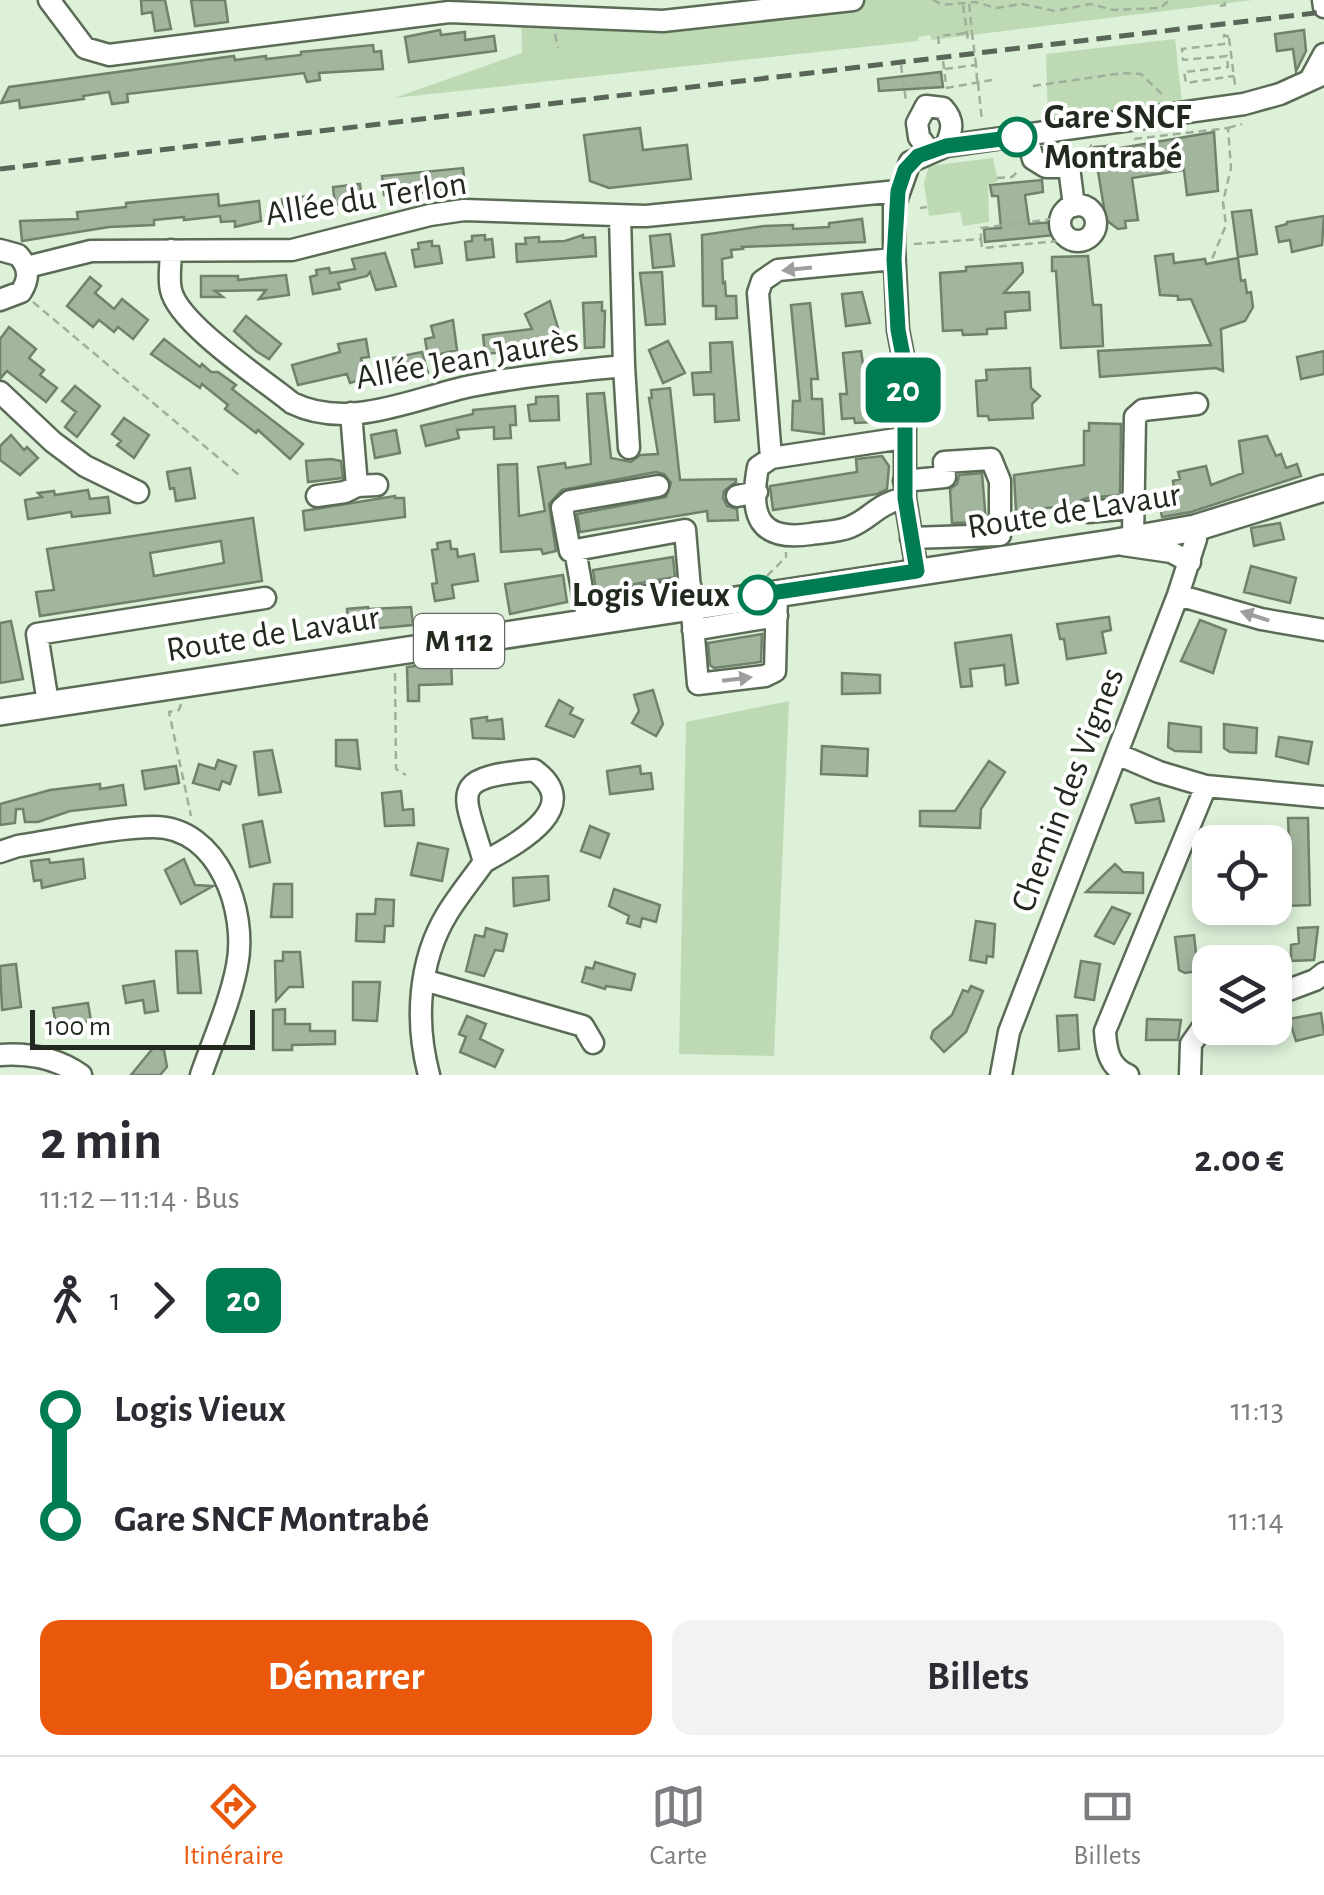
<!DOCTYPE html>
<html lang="fr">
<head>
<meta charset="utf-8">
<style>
  :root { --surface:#fff; --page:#f2f2f3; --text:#2b2b33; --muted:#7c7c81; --line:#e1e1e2; --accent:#ea580c }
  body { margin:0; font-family:"Alegreya Sans",sans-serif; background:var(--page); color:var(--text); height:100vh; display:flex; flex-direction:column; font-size:38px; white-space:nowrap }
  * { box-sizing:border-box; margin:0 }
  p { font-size:32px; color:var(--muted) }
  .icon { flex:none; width:55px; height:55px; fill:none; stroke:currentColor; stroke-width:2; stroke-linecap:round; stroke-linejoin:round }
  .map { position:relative; height:1075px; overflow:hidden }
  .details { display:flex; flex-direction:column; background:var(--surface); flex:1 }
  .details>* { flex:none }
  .badge { padding:0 20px; border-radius:15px; font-size:35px; line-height:65px }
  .buttons { position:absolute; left:1192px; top:825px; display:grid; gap:20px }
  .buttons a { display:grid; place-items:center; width:100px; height:100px; border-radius:20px; background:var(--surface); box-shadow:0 5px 15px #0003; font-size:50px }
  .scale { position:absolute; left:30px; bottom:25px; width:225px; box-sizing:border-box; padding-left:10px; border:5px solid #222a20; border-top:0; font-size:28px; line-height:35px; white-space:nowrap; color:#222a20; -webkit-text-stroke:8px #fff; paint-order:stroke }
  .map>.badge { position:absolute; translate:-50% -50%; box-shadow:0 0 0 5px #fff }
  .legs { display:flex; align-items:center; gap:15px; height:110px; padding:0 40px; font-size:32px }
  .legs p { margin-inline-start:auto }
  .overview { display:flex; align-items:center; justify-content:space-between; height:170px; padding:0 40px }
  h1 { font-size:55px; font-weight:700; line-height:75px }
  .cta { display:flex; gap:20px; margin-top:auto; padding:20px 40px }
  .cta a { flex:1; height:115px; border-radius:20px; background:var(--accent); color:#fff; font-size:40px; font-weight:700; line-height:115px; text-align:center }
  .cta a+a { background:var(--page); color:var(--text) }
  ul { padding:0 40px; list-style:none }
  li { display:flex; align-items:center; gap:35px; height:110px; font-size:38px }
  li i { display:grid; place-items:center; width:15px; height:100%; margin:0 12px; background:currentColor }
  li i::after { content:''; width:25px; height:25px; margin:-12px; border:8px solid; border-radius:50%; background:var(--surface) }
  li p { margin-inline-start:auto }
  li:first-child i { background:linear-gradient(#0000 50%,currentColor 0) }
  li:last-child i { background:linear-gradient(currentColor 50%,#0000 0) }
  .menu { display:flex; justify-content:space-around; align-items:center; height:140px; border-top:2px solid var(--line); background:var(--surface); font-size:28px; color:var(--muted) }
  .menu a { display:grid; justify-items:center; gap:5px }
  .menu .active { color:var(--accent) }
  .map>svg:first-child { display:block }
</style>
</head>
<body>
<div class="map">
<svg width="1324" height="1075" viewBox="0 0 1324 1075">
  <rect width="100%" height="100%" fill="#ddf1d8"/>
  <!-- green -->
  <path fill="#bddab5" d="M853,0H1253L932,40L930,35L918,37V41L394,98L522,53L521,15L663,21Z
    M1175,39L1182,103L1048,120L1046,54Z
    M993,158L998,181L988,184L989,222L963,226L960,212L929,216L924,183L929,166Z
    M789,701L774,1056L679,1054L686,722Z"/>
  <!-- building -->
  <path fill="#a2b59d" stroke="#70826b" stroke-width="2.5" fill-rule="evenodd" d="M141,0H165L171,29L155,31L152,12L142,14Z
    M191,0H225L228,22L195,26Z
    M440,30L441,35L465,32V40L494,36L496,51L409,62L405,37Z
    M1304,30L1306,51L1296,71L1293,49L1277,51L1275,34Z
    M373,45L374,52L381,51L383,69L319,73L320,80L307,82L304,73L127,94L128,102L112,104L109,92L83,96L84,99L20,108L19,100L1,103L9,87L234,56L235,60L266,56V59L301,55V52Z
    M941,72L943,87L879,91L878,79Z
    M640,128L643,150L687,145L691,179L609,188L590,181L584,135Z
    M1214,132L1218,191L1187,195L1184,170L1132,178L1138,220L1125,221L1126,228L1118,229L1106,220L1094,147L1115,145V149Z
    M463,168L465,186L402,196L401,193L384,195L382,176Z
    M1042,180L1043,192L1025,195L1029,224L1053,222L1055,235L985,242L984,229L1001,228L998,196H992L990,185Z
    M360,184L362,202L355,203L356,208L342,209V204L335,205L333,187Z
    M218,194L219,206L259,201L261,221L235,227V221L221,222L220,216L184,220V217L154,220V225L109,227L22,241L20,221L78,219L77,212L126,207V203Z
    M309,196L313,199L315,214L305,215V220L292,222L291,216L284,217L282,199Z
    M1251,210L1257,254L1238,257L1232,212Z
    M1324,216L1322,245L1292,252L1290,240L1279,242L1276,227L1287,224V222Z
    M862,219L865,242L742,247L743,249L731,250L732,257L722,259L723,283L725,282L726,296H736L737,318L716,319V306H703L702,235L764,226L793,225V229L829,227V223Z
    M670,234L674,266L653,268L650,236Z
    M485,235V240L492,239L494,257L467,260L465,242L472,241V236Z
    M583,235V238L595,237L596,256L517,262L516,244H526L525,238L539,237V242L565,241Z
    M432,241V246H439L442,263L415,267L412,250L419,249L418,243Z
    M385,253L396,286L376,290L370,272L367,276L338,283L340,289L313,294L310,277L317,275L316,270L329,268L330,273L355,269L352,259Z
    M1173,254L1174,263L1205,259L1206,264L1238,258L1241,281L1245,280L1247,293L1251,292L1253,307L1245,321L1221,329L1223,371L1216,368L1100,377L1098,351L1211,345L1191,299L1178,300V296L1160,295L1155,256Z
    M1088,256L1093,305H1101L1103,346L1061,348L1056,271H1052V257Z
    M1022,263L1023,272L1004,293L1029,292L1030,310L1005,312L1006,328L987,329V334L963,335L962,330L943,331L940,273L966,271V267Z
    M662,272L665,324L646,325L640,273Z
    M286,275L289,295L259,299L266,290L215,291L223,297H201V276H238V280Z
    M90,277L101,286L95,293L114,309L122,299L148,320L133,339L118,327L114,332L99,320L93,327L67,306Z
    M862,292L870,323L846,326L842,294Z
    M550,301L561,338L516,358L515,355L507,356L506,352L485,354L483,335L532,329L525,314Z
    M602,302V311H605L604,347L585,348L583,303Z
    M810,303L818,379H811L812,399H822L824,434L792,430L793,401H800L791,305Z
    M246,316L281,344L269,359L256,351L234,331Z
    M453,320L457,350L428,357L425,339L434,337L431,326Z
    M9,327L36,349L29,358L44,370L40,375L57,388L46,402L7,371L0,379V339Z
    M164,339L200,367L202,364L211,372H218L236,385L232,389L303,444L290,459L258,430L256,433L225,409L228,405L202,384L200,388L151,354Z
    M366,339L369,357L361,358L367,378L350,383L347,374L298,385L292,365L340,352L338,344Z
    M668,341L685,373L663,383L649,350Z
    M732,342L739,420L715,422L714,394L694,395L692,373L711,372L710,343Z
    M861,351L868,396H872L873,422L855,423L854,418L842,419L840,394H847L843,353Z
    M1324,351V374L1301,379L1297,357Z
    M422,352L428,373L399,381L393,358Z
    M1030,368L1031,388L1040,396L1032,404L1033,418L989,420L988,416H978L976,381L987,380L986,370Z
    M75,386L100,406L77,437L65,427L76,412L62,401Z
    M670,388L680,480L736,479V482L724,491L723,498L727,506L737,509L738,520L708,521L707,511L580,532L577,514L666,497L671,483L664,474L656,472L562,490L549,504L556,551L543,554L541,549L501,552L498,465L517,464L519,516L545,511L538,467L565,463L566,468L591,464L587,394L604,393L611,458L631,462L640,455L658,454L649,398H652L651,390Z
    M558,396L559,420L530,421L528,405L536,404V397Z
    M515,406L516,425H510L511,438L494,439V427L457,430L459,438L426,446L421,426L473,414V410Z
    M124,418L149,435L134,458L117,445L121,441L112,434Z
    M1089,423L1121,424L1120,495L1087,498L1067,506L1016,511L1014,475L1084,465V431H1089Z
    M396,430L400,453L375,458L371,435Z
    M11,435L24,450L27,447L38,458L20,475L0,460V446Z
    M1267,436L1276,456L1281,454L1286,468L1297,464L1301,476L1191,512L1162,517L1159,501L1175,498L1173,481L1180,479L1178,472L1206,466L1211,485L1243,473L1239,441Z
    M882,456L889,466L887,489L877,494L773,510L770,486L857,472L856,459Z
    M331,459L341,461L343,478L308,482L306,461Z
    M190,468L195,498L176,501L174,488L170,489L167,472Z
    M982,473L986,522L952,523L950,489L957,484L959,475Z
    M88,490L90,499L108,497L110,513L72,517L71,512L28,519L25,500L42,497L38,493L54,491L55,495Z
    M395,496V498H404L405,517L305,530L303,511Z
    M253,518L262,581L40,616L36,592L54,590L47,549ZM221,541L224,563L154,576L150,553Z
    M1280,523L1284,539L1254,546L1251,528Z
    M450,541L451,549H457L458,557L474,554L478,581L452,585L454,598L435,601L432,584L437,583L432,550L438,549L437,543Z
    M673,557L675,577L596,591L593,570Z
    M1251,566L1296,578L1290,603L1244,592Z
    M563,575L567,602L510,614L505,584Z
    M368,607L369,609L411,607L413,625L348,631L347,609Z
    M1109,617L1111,630L1102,632L1106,653L1067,659L1064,639H1060L1057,624Z
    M1200,620L1226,630L1213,673L1181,661Z
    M11,621L23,679L0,683V623Z
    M762,634L761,662L714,668L710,665L708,643Z
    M1011,635L1018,683L1006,685L1004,665L970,669L972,686L961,687L955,643Z
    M451,661L452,684L419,685V701H408L407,667Z
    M842,673L880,675V693L842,694Z
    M653,690L663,724L656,736L632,723L639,711L634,695Z
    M559,700L573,708L570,714L583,720L574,737L546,726Z
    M487,717V721L502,719L504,739L473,738L471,719Z
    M1169,723L1201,727V752L1175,751L1168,747Z
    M1224,724L1257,728L1256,753L1230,752L1224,748Z
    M1279,737L1312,742L1308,764L1276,756Z
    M336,740H357L360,769L336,766Z
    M822,746L868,749L867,776L821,774Z
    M272,750L281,792L259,795L254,752Z
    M218,760L236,766L230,784L222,781L219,790L193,783L199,764L215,769Z
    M989,761L1005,772L981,809L980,828L920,826V811H955Z
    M176,766L179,783L145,789L142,771Z
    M640,766L641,774L651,773L653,789L610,794L607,771Z
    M100,784V789L123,785L126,805L70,811L38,822H25L23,809H16L15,823L0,825V804L50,790Z
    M401,791L403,810L413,809L414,825L385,826L382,793Z
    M1159,798L1164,821L1136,823L1131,805Z
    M1288,818H1308L1310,905L1285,906L1284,889H1291Z
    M262,821L270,862L250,867L243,825Z
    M590,826L609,834L600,858L581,851Z
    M418,843L448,849L442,881L411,875Z
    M49,859L50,863L83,859L85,878L42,888L41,880L34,881L31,861Z
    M184,859L195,885L213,886L181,904L165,870Z
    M1115,864L1123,872L1143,873V893L1086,892Z
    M548,876L549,900L514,906L513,878Z
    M274,884H292V917H271Z
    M614,889L660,905L656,922L642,918L640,927L627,923L629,916L609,906Z
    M376,899L394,900L393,926H385L384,942L356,941L357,914H375Z
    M1112,907L1130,914L1114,944L1095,936Z
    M976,921L995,924L993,957L987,956L986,963L970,960Z
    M1318,927L1314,960L1291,961V945L1299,943L1298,928Z
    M486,928L507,934L503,951L495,950L484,976L466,971L475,935L484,937Z
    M1194,935L1198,971L1185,973L1179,970L1175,937Z
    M176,951H197L201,993H178Z
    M283,952H300L303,987H289L276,1001L275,961H283Z
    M1081,961L1100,964L1094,1000L1075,997Z
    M595,962L635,974L631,990L606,986L605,989L582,982L586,967L593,969Z
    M16,964L21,1007L2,1010L0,966Z
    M154,981L158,1011L145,1013L143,1000L126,1003L123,986Z
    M353,982H380L377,1021L353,1020Z
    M971,986L983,991L966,1032L944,1052L931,1038L933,1031L952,1015L963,990L968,992Z
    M88,1003L91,1021L56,1026L53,1008Z
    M285,1009V1024H310V1031H335V1044L292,1045V1050H273V1010Z
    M1321,1013L1324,1034L1296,1041L1289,1019Z
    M1077,1015L1079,1049L1059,1051L1057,1016Z
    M467,1016L486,1024L480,1039L503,1050L495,1067L460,1052L466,1037L459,1034Z
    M1147,1019L1181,1020L1178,1040H1146Z
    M154,1047L164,1050L167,1067L160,1075H131Z"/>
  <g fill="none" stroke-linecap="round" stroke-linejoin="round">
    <!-- minor casing -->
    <g stroke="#5a6c55" stroke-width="25">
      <path id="minor" d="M49,0L85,48L109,55L449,12L663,21L853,0
        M1323,0L1324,7
        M1311,78L1324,54
        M1027,136L1033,159L1046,167H1069L1074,206
        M930,152L919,137L917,123L926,106L943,108C955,121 952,130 946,146
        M1060 223a18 18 0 1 1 36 0a18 18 0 1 1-36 0Z
        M0,250L18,255C29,267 30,278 21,292L0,300
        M171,250C171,263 168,278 171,290C178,324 264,380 292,403C349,431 414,398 471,386C522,376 572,371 624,366L620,216
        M27,267L91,251L292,250L430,215L464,210L646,216L898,191
        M624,366L629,448
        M0,392L53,442L85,466L138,492
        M903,438L771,458L758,467C749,515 758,542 811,534C823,532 838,532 850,527C872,518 876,504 905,498
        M771,458L758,293L762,281L778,270L894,259
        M904,481L945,477L944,462L991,459L1000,481V535L911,538
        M357,486L377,485
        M658,486L570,501L562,508L570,551L685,530L698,684L765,676L775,671L777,592
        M317,496L345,492L357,486L351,413
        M737,496L757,492
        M1088,512L1132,508
        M1133,538L1135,417L1143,410L1197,404
        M1123,545L1171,552L1190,562
        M575,550L587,617
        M917,571L905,498V366L898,330L894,246V207L910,162L946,146L1244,104L1280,94L1324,74
        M1178,595L1261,619L1324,630
        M585,607L691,588
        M693,630L777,616
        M48,703L37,634L265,598
        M1117,754L1159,772L1206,786L1324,797
        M534,770C587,808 514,845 484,862C464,791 445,778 534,770Z
        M0,852L18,846C59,840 113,827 154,827C219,827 248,912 237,966C230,1003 213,1040 201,1075
        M424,980L583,1026L593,1043
        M1275,995L1315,980L1324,973
        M0,1055C29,1053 57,1058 81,1075
        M429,1075C415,1022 418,962 447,914C458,896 472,879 484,862
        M1001,1075L1009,1032L1178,595L1196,539L1195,528
        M1128,1075C1109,1067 1106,1050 1105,1031L1206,786
        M1190,1075L1191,1044L1210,1017"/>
    </g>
    <!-- major casing -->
    <g stroke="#5a6c55" stroke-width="30">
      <path id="major" d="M0,712L1111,543L1195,528L1324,488"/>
    </g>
    <!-- path -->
    <path stroke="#9faf9b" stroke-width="2.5" stroke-dasharray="8 5" stroke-linecap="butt" d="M933,0L943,5L975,2L996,8L1022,4L1055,11L1090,4L1114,10L1160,8L1170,0
      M969,4L972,32
      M963,5L968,40
      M1220,6L1225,5L1224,0
      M555,34L558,48
      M1229,37L1224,35V44L1182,49L1183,60L1227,56L1228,67L1184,72L1186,83L1234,76
      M1229,38L1235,85
      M939,44L938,36L959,34
      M943,61L946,84
      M901,65L906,101
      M945,69L976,65L977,79
      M978,83L982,121
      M1033,86L1123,73L1141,74L1164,96
      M946,88L992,80
      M1228,128L1242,124
      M1134,139L1228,128L1231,168L1223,202L1226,225L1212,259
      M1084,162L1088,161L1091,144
      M997,178L1012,177L1018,171
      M920,208L927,207
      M981,239L982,248L1071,240
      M914,244L981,239V228L1059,218
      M33,302L239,475
      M767,576L786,557V552
      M395,673L396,769L406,775
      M181,704L179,710L169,712L191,816"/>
    <!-- minor -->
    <use href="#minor" stroke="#fff" stroke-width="20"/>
    <!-- major -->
    <use href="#major" stroke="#fff" stroke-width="25"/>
    <!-- rail -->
    <path stroke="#5a6657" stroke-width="5" stroke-dasharray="15 8" stroke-linecap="butt" d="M0,169L1324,12"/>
    <!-- path-bridge -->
    <path stroke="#9faf9b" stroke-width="2.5" stroke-dasharray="8 5" stroke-linecap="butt" d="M959,34L972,32L976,65
      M977,79L978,83"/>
  </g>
  <!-- one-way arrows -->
  <defs><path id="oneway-solid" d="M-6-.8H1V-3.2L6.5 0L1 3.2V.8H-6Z" transform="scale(2.5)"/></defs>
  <g fill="#9c9f9b">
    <use href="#oneway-solid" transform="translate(797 269) rotate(174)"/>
    <use href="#oneway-solid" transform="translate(1255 616) rotate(-162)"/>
    <use href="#oneway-solid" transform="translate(737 679) rotate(-7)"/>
  </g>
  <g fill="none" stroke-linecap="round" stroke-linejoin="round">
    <!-- line-1 casing -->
    <g stroke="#fff" stroke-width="22">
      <path id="line-1" d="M758,595L917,571L905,498V366L898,330L894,259L898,191L905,170L918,156L946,146L1017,137"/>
    </g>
    <!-- line-1 -->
    <use href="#line-1" stroke="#007c52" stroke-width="15"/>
  </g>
  <!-- markers -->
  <g fill="#fff" stroke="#007c52" stroke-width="5">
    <circle cx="1017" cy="137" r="18"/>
    <circle cx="758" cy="595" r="18"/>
  </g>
  <g text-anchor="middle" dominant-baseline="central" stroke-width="8" stroke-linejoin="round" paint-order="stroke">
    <!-- shield labels -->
    <rect fill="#fff" stroke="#646a63" stroke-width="2.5" x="414" y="614" width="90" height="54" rx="8"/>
    <g font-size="32" font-weight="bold" fill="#222a20">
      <text x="459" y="641">M 112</text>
    </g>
    <!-- stop labels -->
    <g font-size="35" font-weight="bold" fill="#222a20" stroke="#fff" text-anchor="start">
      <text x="1044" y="117">Gare SNCF<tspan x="1044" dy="40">Montrabé</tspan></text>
      <text x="730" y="595" text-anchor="end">Logis Vieux</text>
    </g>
    <!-- street labels -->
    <g font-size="35" fill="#222a20" stroke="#fff">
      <text transform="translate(366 199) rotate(-9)">Allée du Terlon</text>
      <text transform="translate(467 359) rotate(-10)">Allée Jean Jaurès</text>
      <text transform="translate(1074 511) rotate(-9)">Route de Lavaur</text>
      <text transform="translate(273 634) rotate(-9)">Route de Lavaur</text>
      <text transform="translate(1068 790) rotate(-69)">Chemin des Vignes</text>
    </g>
  </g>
</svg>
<div class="buttons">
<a><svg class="icon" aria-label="locate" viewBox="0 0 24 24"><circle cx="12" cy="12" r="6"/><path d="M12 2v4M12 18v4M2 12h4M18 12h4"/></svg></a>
<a><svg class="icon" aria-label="layers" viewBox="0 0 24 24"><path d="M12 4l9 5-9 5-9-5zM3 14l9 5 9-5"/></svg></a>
</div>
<div class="scale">100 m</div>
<b class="badge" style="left:903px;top:390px;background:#007c52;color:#fff">20</b>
</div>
<section class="details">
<div class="overview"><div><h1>2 min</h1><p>11:12 – 11:14 · Bus</p></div><b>2.00 €</b></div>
<div class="legs"><svg class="icon" aria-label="walk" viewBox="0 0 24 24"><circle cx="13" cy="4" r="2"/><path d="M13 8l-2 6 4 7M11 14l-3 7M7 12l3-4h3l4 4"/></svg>1<svg class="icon" aria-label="forward" viewBox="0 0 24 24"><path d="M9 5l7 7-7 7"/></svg><b class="badge" style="background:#007c52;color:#fff">20</b></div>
<ul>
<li><i style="color:#007c52"></i><b>Logis Vieux</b><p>11:13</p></li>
<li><i style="color:#007c52"></i><b>Gare SNCF Montrabé</b><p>11:14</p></li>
</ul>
<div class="cta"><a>Démarrer</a><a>Billets</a></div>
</section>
<nav class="menu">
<a class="active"><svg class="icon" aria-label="directions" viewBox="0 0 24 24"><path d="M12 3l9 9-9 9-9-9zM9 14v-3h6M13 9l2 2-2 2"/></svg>Itinéraire</a>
<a><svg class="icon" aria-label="map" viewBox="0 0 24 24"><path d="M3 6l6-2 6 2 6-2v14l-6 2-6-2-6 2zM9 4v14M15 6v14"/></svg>Carte</a>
<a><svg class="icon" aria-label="tickets" viewBox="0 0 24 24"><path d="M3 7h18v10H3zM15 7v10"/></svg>Billets</a>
</nav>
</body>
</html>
